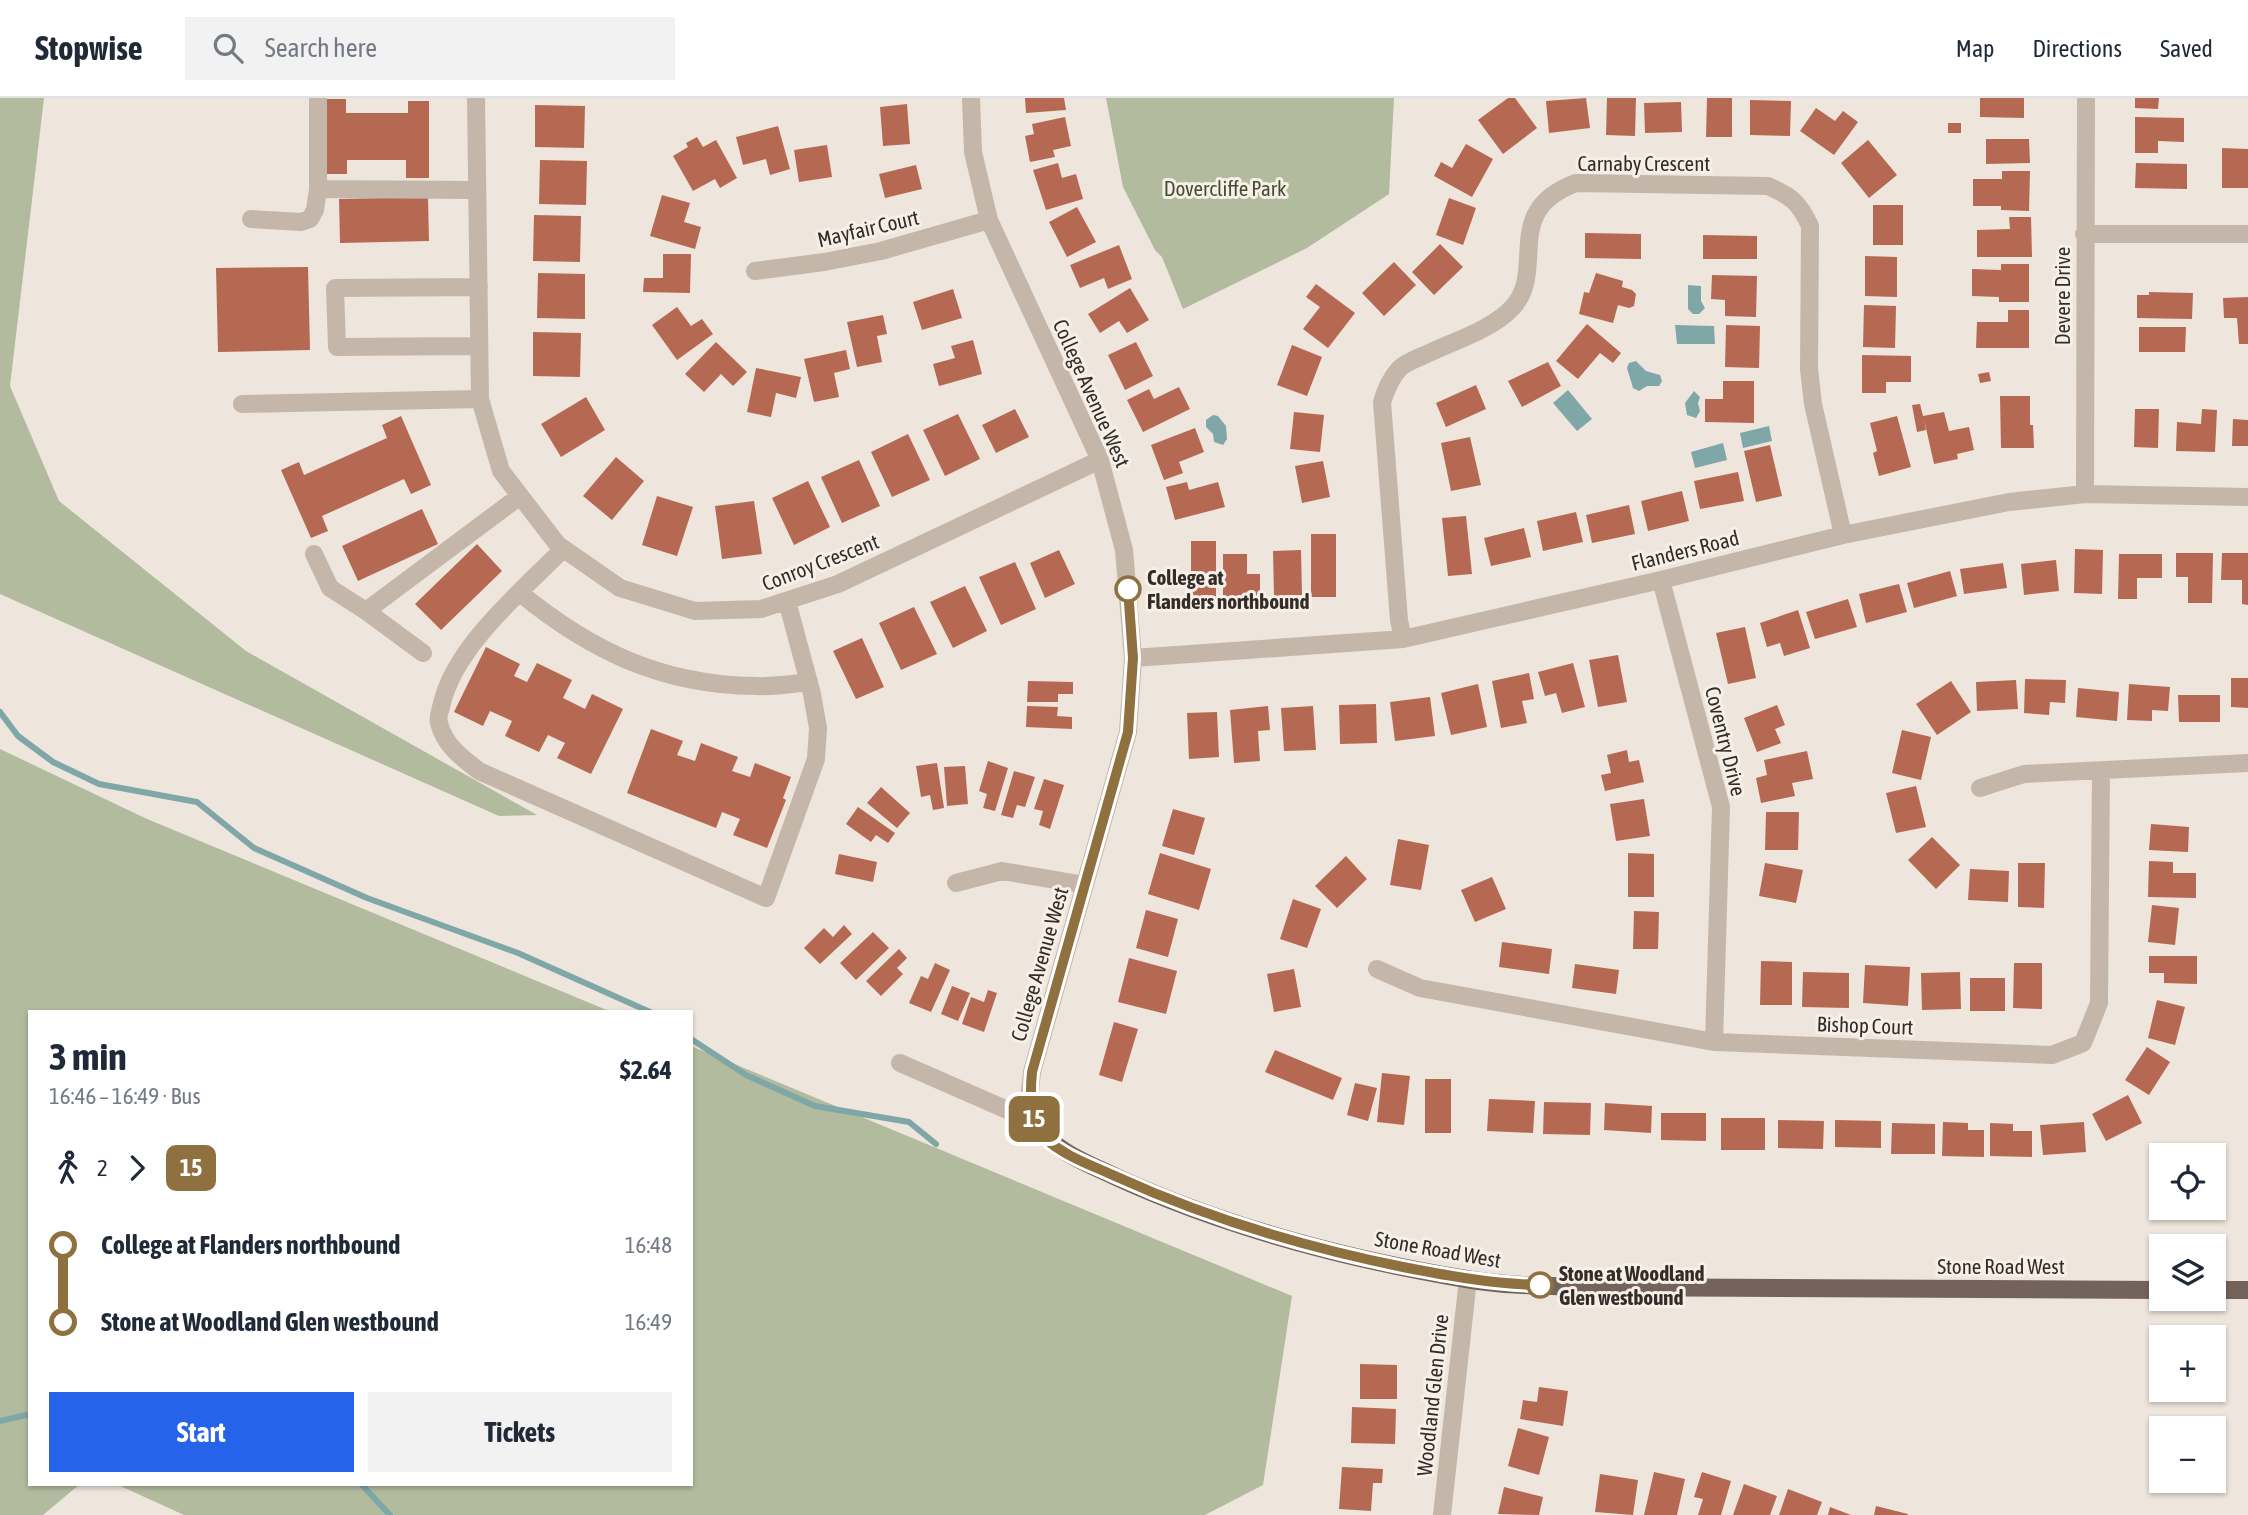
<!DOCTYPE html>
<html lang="en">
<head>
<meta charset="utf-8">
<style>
  :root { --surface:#fff; --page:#f2f2f3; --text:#1f2937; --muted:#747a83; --line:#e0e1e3; --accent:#2563eb }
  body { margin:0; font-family:"Asap Condensed",sans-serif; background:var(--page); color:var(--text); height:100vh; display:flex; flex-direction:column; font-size:26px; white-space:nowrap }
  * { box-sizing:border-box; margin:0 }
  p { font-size:23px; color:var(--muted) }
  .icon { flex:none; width:38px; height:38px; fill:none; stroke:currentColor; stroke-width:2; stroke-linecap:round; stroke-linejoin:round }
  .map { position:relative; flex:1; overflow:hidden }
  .drawer { position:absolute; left:28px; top:912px; width:665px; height:476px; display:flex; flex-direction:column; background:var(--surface); border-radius:0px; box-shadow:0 2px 5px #0004 }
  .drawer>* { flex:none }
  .badge { padding:0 14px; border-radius:10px; font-size:24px; line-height:46px }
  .fabs { position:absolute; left:2149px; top:1045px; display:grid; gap:14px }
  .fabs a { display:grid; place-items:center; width:77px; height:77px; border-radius:0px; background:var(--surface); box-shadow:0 2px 5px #0004; font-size:35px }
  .map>.badge { position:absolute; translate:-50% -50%; box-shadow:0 0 0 4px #fff }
  .legs { display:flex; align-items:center; gap:10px; height:77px; padding:0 21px; font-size:23px }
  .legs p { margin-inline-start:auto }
  .overview { display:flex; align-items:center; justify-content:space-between; height:119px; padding:0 21px }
  h1 { font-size:38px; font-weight:700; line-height:52px }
  .button { display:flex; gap:14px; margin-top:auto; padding:14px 21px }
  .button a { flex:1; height:80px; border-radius:0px; background:var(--accent); color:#fff; font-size:28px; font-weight:700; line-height:80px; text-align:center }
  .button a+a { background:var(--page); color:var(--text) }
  ul { padding:0 21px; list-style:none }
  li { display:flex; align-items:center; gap:24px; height:77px; font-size:26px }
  li i { display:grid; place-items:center; width:10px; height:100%; margin:0 9px; background:currentColor }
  li i::after { content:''; width:18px; height:18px; margin:-9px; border:5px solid; border-radius:50%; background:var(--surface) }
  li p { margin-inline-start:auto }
  li:first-child i { background:linear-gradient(#0000 50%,currentColor 0) }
  li:last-child i { background:linear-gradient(currentColor 50%,#0000 0) }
  header { display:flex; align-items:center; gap:42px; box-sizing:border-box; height:98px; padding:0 35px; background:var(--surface); border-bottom:2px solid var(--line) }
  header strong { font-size:33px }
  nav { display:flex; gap:38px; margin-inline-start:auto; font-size:24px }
  .search { width:490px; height:63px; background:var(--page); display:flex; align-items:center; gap:18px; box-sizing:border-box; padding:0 24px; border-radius:0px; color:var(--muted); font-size:26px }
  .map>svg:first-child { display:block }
</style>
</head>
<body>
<header>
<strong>Stopwise</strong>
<div class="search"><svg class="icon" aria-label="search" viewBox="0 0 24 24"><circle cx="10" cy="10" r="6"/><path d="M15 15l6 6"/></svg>Search here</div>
<nav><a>Map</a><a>Directions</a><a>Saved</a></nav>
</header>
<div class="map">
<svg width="2248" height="1417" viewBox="0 0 2248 1417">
  <rect width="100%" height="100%" fill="#eee5dc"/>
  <!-- green -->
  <path fill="#b2bb9e" d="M0,0H44L10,288L59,403L246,553L537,717L499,718L0,496Z
    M1106,0H1394L1389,96L1307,150L1183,211L1162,159L1155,152L1123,89Z
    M0,651L147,721L609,913L30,914V1386H80L43,1417H0Z
    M691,948L1292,1198L1263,1387L1205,1417H184L116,1386H691Z"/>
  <!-- water -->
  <path fill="#7fa7a7" d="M1688,187L1701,188V203L1705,210L1699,216H1693L1688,211Z
    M1675,227L1714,228L1715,246H1677Z
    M1636,263L1646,273L1660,277L1662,283L1659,288H1647L1639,293L1633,290L1627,270L1629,265Z
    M1568,292L1592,321L1577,333L1553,305Z
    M1694,293L1700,299L1698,305L1700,313L1696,320L1687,317L1685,305Z
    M1213,317L1218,318L1226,328L1227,341L1223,347L1214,344L1213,336L1206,329V322Z
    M1769,328L1772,343L1743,350L1740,335Z
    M1723,345L1727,362L1695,370L1691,354Z"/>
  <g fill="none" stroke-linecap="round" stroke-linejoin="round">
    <!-- stream -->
    <path stroke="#7fa7a7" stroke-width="6" d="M0,614L18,638L53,664L99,686L197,704L254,750L367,800L518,855L650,914
      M691,941L746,977L815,1008L909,1024L936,1046
      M0,1323L30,1316
      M361,1386L390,1417"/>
  </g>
  <!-- building -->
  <path fill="#b56953" d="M1025,0H1064L1066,12L1026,15Z
    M1508,0H1515L1537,30L1503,56L1478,22Z
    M1586,0L1590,30L1549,35L1546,3Z
    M1607,0H1636L1635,38L1606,37Z
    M1707,0H1732V39H1706Z
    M1980,0H2024V20L1980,19Z
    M2135,0H2159L2158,11L2135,10Z
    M326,1H346V15H408V3H429V80H406V62H347V76H326Z
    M1750,2L1791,3L1790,38L1750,37Z
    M1681,4L1682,34L1645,35L1644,5Z
    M907,6L910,46L883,48L880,9Z
    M535,7L585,8L584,50L535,49Z
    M1816,10L1835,23L1843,13L1858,24L1834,57L1800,33Z
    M1065,19L1071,48L1053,52L1055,59L1030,64L1025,38L1034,36L1032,26Z
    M2135,19L2184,20V44L2158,43V55H2135Z
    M1948,25H1961V35H1948Z
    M778,28L790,71L770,77L766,61L743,67L736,39Z
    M697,39L703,49L716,42L737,80L720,90L715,81L693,93L673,58L688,49L686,45Z
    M1986,41H2029L2030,65L1986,66Z
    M1868,42L1897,77L1869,100L1841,65Z
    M1466,46L1493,61L1472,99L1434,78L1441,64L1452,70Z
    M827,47L832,79L799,84L794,52Z
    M2222,50L2248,51V90H2222Z
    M540,62L587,63L586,107L539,106Z
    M1058,65L1062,80L1076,76L1083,101L1046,112L1033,72Z
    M2136,65L2187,66V91L2135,90Z
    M916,67L922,91L885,100L879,76Z
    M2002,73H2030L2029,113L2001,112V108H1973V81H2002Z
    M662,97L690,105L684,124L701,129L695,151L650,138Z
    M428,99L429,143L340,145L339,101Z
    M1449,100L1476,110L1463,147L1436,137Z
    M1873,107H1903V147H1873Z
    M1077,109L1096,144L1067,159L1049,124Z
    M534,117L581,118L580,164L533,163Z
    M2009,119H2031L2032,159H1977V132L2010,131Z
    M1585,135L1641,136V161L1585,160Z
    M1703,137L1757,138V161H1703Z
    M1440,146L1463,169L1434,197L1412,174Z
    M1119,147L1132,181L1108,191L1104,180L1080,190L1070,167Z
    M663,156H691L690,195L643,194L644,180H663Z
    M1865,158L1897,159V199L1865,198Z
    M1394,164L1416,187L1384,218L1362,195Z
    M2001,166H2029V204H1999V199L1972,198V171L2001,172Z
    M308,169L310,252L218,254L216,170Z
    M538,175L585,176V221L537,220Z
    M1596,175L1623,183L1622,189L1632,192L1636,196L1634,208L1629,210L1618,207L1613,225L1579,216L1584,194L1589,195Z
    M1712,177L1757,178L1756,219L1725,218V202L1711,201Z
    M1316,186L1355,215L1328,250L1303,231L1320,209L1306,199Z
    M1130,190L1149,222L1127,235L1119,223L1100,235L1088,216Z
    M953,191L962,220L922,232L913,204Z
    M2149,194L2193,195L2192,221L2137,220V197H2149Z
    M2248,199V246H2239L2237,220H2224L2223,200Z
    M1864,207L1896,208L1895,250L1863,249Z
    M677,209L691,228L702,221L713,236L677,262L652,227Z
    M2008,212H2029V250H1976L1977,224H2008Z
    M883,217L887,236L877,238L882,264L857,269L847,224Z
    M1587,226L1621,255L1613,265L1600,255L1578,281L1556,263Z
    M1726,227L1760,228L1759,270L1725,269Z
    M2139,229H2186L2185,254H2139Z
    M533,234L581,235L580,279L533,278Z
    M973,242L982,276L939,288L933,266L955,260L951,248Z
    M716,244L747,274L733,288L721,276L704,294L685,276Z
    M1136,244L1153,278L1125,292L1108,257Z
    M1292,247L1322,259L1307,298L1277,287Z
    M846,252L850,271L834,275L839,299L814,304L804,261Z
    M1862,257L1911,258V284H1886V295H1862Z
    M1548,264L1561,288L1522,309L1508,283Z
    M756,270L801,279L796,300L776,295L771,319L747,314Z
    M1989,274L1991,283L1980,285L1978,276Z
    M1723,283H1754V325L1705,324V301H1723Z
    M1476,287L1486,311L1446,329L1436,305Z
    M1179,289L1190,311L1143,334L1127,302L1149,291L1154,301Z
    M2000,298H2030V327H2033L2034,350H2001Z
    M586,299L605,332L561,359L541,326Z
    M1920,306L1923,318L1944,314L1949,333L1969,329L1974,352L1957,356L1958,361L1934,366L1924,321L1926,332L1917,334L1912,307Z
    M1015,311L1029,339L996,355L982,327Z
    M2135,311H2159L2158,350L2134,349Z
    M2202,311L2217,312L2215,354L2176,353L2177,324L2201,326Z
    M1294,314L1324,317L1320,354L1290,351Z
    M958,316L980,361L945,378L923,332Z
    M401,318L431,387L411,396L404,381L322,418L328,433L311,440L281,372L299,364L304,377L387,340L382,327Z
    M1897,318L1911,369L1879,378L1873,355L1877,353L1870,325Z
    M2233,321L2248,322V348H2232Z
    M1195,330L1204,354L1179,364L1183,375L1164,382L1151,347Z
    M908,336L930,382L892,399L871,354Z
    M1470,339L1481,387L1451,393L1441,345Z
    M1770,347L1782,398L1756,404L1744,353Z
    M616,359L644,383L612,422L583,398Z
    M859,362L880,408L842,425L821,379Z
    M1323,363L1330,399L1302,405L1295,368Z
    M1738,374L1744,403L1700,411L1694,383Z
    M808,383L830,429L794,447L772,400Z
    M1187,384L1189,392L1218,384L1225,409L1175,422L1166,389Z
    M1682,393L1689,423L1648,433L1641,403Z
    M657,398L693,409L677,458L642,447Z
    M754,403L762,456L722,461L715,408Z
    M1629,407L1635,436L1592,445L1586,417Z
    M422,411L438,446L358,483L342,448Z
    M1576,414L1583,444L1543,453L1537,423Z
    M1466,418L1472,476L1448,478L1442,420Z
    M1524,430L1531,459L1491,468L1484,440Z
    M1311,436H1336V499H1311Z
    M1191,443H1216V506H1191Z
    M477,446L502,473L441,532L415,506Z
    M2075,451L2103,452L2102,496L2074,495Z
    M1059,452L1075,486L1045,500L1030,465Z
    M1301,452L1302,497L1274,498L1273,453Z
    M2176,455H2213L2212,505H2188V479H2176Z
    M2222,455H2248V507L2242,506V482H2221Z
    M1223,456H1247V476H1260V502H1223Z
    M2119,456H2162V480H2137V501H2118Z
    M2056,462L2059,493L2024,497L2021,466Z
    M1015,464L1036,511L1001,527L979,479Z
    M2003,465L2007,490L1964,496L1960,471Z
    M1950,473L1957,498L1914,510L1907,485Z
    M1899,486L1907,514L1866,525L1859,496Z
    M965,488L987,533L953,550L930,504Z
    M1848,501L1857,529L1815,541L1806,514Z
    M914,509L937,556L901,572L879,525Z
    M1798,512L1810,550L1784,558L1780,545L1767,549L1760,525Z
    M1745,529L1756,580L1728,586L1716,535Z
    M862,540L884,589L856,601L833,553Z
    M486,549L520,566L514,578L527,584L537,565L572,582L563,600L585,611L592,596L623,611L591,676L557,660L565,645L548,637L539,654L505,638L512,623L490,613L483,628L454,614Z
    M1618,557L1627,604L1598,609L1589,562Z
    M1573,565L1585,609L1562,615L1556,595L1545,598L1538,574Z
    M1529,575L1534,601L1522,603L1527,625L1501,630L1492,583Z
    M2231,580H2248V610L2231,609Z
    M2025,581L2066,582L2065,605L2050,604L2049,617L2024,615Z
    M2016,582L2018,611L1977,613L1976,584Z
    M1028,583L1073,584V596H1058V604H1027Z
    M1951,583L1971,614L1937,637L1916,606Z
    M1478,586L1487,629L1451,637L1441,595Z
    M2129,586L2170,589L2168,613L2152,612V623L2127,622Z
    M2078,590L2119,594L2117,623L2076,619Z
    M2178,597H2220V624H2179Z
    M1430,599L1435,638L1395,643L1390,604Z
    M1376,606L1377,645L1340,646L1339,607Z
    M1777,607L1785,627L1775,631L1781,645L1757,654L1744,620Z
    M1027,608L1058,609L1057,618L1072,619V631L1026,629Z
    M1268,608L1270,632L1258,633L1260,663L1234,665L1230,612Z
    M1313,608L1316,652L1284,653L1281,610Z
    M1217,614L1219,659L1189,661L1187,615Z
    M651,631L683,643L677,657L695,663L701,645L738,659L732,673L750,679L755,665L791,679L783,700L786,702L767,750L733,737L740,721L722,714L716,730L627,695Z
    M1902,632L1931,639L1921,682L1892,675Z
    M1627,652L1629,664L1639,662L1644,684L1605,693L1601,677L1611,675L1607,657Z
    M1807,653L1813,681L1792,685L1795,698L1761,705L1756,680L1767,677L1764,662Z
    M988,663L1008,670L995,713L983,710L987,696L979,693Z
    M937,665L944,710L933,712L930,697L921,699L916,668Z
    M965,668L968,706L947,708L944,669Z
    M1014,673L1035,679L1025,709L1017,707L1013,720L1001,717Z
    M1044,681L1064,687L1050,731L1039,727L1043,713L1034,711Z
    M1916,688L1926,729L1896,735L1886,695Z
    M881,689L910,715L897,730L867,705Z
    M1644,701L1650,738L1616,743L1610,706Z
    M858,709L895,735L888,745L876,737L871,744L846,726Z
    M1173,711L1205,720L1194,757L1162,748Z
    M1766,714H1799L1798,752H1765Z
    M2151,726L2189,729L2188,754L2149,752Z
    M1932,739L1960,767L1936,791L1908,762Z
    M1398,741L1429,747L1421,792L1390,787Z
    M1160,755L1211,771L1199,812L1148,796Z
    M1628,755L1654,756V799H1628Z
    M839,756L877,764L873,784L835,776Z
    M1346,758L1367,781L1337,810L1315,788Z
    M2149,763L2173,764V775H2196V800L2148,799Z
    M1765,765L1803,772L1796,805L1759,798Z
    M2018,765H2045L2044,810L2018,809Z
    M1970,771L2009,773L2008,804L1968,802Z
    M1492,779L1506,811L1475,824L1461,792Z
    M1293,801L1321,811L1307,850L1280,841Z
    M2152,807L2179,810L2175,847L2148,844Z
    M1146,812L1178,821L1168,859L1136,850Z
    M1634,813L1659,814L1658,851H1633Z
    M844,827L852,836L820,866L804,850L824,830L833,839Z
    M873,834L889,850L856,882L840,865Z
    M1502,844L1552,851L1549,876L1499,869Z
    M899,851L907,860L897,870L903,876L881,898L866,883Z
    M2149,858H2197V886L2164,885V875H2149Z
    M1129,860L1177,873L1166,916L1118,904Z
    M1761,863L1792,864V907H1760Z
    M935,865L950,872L931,914L909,905L921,878L928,881Z
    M2014,865H2042V911L2013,910Z
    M1575,866L1619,872L1616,896L1572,890Z
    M1865,867L1910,869L1908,908L1863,905Z
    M1294,871L1301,909L1274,914L1267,876Z
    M1803,874L1849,875V910L1802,909Z
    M1960,874L1961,911L1922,912L1921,875Z
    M1970,880H2005V913H1970Z
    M952,888L970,895L958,923L941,916Z
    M988,892L997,895L984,934L962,926L971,899L984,904Z
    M2157,902L2185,909L2175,947L2148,940Z
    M1114,924L1138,931L1122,984L1099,977Z
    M2147,949L2170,964L2149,997L2125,982Z
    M1275,952L1342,980L1333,1002L1265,974Z
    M1382,975L1410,978L1404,1027L1377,1024Z
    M1425,981H1451V1035H1425Z
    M1355,985L1377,990L1368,1023L1347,1017Z
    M2128,997L2142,1025L2106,1043L2092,1016Z
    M1489,1001L1535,1003L1533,1035L1487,1033Z
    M1544,1004L1591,1005L1590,1037L1543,1036Z
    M1605,1005L1652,1008L1651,1035L1604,1032Z
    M1661,1015H1706V1043L1661,1042Z
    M1721,1020H1765V1052H1721Z
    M1778,1022L1824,1023L1823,1051L1778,1050Z
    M1835,1022L1881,1023V1050L1835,1049Z
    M1943,1024L1968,1025V1032H1984V1059L1942,1058Z
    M2084,1024L2086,1054L2043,1057L2040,1027Z
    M1892,1025L1935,1026V1056H1891Z
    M1990,1025L2013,1026V1033H2032V1059L1990,1058Z
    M1360,1266L1397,1267V1301H1360Z
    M1539,1289L1568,1293L1563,1328L1520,1321L1523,1302L1537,1304Z
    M1352,1309L1396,1311L1395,1346L1351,1345Z
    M1518,1330L1549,1339L1539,1377L1508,1368Z
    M1342,1369L1383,1371L1382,1385H1373L1371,1413L1339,1411Z
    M1654,1374L1685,1381L1677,1417H1644Z
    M1702,1374L1731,1383L1721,1417H1698L1703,1401L1694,1399Z
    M1600,1376L1638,1382L1633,1417L1595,1414Z
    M1744,1386L1777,1398L1770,1417H1733Z
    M1504,1389L1543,1399L1539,1417L1498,1416Z
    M1788,1391L1822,1404L1817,1417H1779Z
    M1876,1408L1908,1416V1417H1874Z
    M1830,1409L1851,1417H1828Z"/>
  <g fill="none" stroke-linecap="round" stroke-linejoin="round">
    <!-- minor -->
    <path stroke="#c5b6aa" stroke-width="18" d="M318,0V91L477,92
      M476,0L480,301L501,373L558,447L620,490L695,513L761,511L838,486L1100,362
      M971,0L973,54L989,122L1100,362L1124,452L1133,560L1128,634L1032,974L1030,993L1035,1024
      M251,121L301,124L310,121L315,112L318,91
      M2084,136H2248
      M755,173L824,164L881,153L989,122
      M479,189L335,190L337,249L479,248
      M242,306L480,301
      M2085,396L2086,0
      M563,451C522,493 456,547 442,605C441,611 437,619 439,625C445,648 461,659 479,673L766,800L816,661L818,630L812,596L787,503
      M314,456L330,490L366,513
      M1661,482L1721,709L1714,944
      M520,495C591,553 662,587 755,588C773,589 791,586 809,584
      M1403,541L1399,522L1382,304C1386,292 1390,281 1399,271C1406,264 1418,260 1427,256C1454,243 1491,232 1512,210C1548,172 1500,113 1576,85L1768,88C1791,98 1799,104 1810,128L1809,271L1813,306L1843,437
      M423,555L366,513L520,398
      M1133,560L1403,541L1661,482L1843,437L2009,404L2085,396L2248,399
      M1980,690L2024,676L2248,665
      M956,785L1002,773L1085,787
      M1377,871L1420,890L1714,944L2052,957L2083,945L2099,905L2101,674
      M900,965L1035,1024
      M1442,1417L1468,1181"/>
    <!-- major -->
    <path stroke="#73635b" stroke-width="18" d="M1035,1024C1054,1054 1085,1064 1116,1079C1227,1130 1347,1161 1466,1181C1506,1188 1547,1188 1588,1189L2161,1192
      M2214,1192H2248"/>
  </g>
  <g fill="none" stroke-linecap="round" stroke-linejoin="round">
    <!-- line-1 casing -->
    <g stroke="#fff" stroke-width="16">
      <path id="line-1" d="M1128,491L1133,560L1128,634L1032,974C1030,995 1029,1023 1045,1040C1064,1058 1091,1067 1115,1078C1207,1120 1304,1149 1403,1169C1449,1178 1494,1186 1540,1187"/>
    </g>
    <!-- line-1 -->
    <use href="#line-1" stroke="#8f7140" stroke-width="10"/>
  </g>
  <!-- markers -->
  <g fill="#fff" stroke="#8f7140" stroke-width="3.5">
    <circle cx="1128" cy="491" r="12"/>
    <circle cx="1540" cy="1187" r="12"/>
  </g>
  <g text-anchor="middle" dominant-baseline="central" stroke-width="6" stroke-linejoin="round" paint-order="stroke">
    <!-- street labels -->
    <g font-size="21" fill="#332c28" stroke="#f7f0e8">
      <text x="1644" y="65">Carnaby Crescent</text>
      <text transform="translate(868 130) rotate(-13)">Mayfair Court</text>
      <text transform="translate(2062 198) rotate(-90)">Devere Drive</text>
      <text transform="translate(1092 295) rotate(66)">College Avenue West</text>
      <text transform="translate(1685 452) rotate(-14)">Flanders Road</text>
      <text transform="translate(820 464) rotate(-21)">Conroy Crescent</text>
      <text transform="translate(1726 643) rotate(76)">Coventry Drive</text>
      <text transform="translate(1039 866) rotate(-74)">College Avenue West</text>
      <text transform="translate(1865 927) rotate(2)">Bishop Court</text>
      <text transform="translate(1438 1151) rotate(10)">Stone Road West</text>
      <text x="2001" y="1168">Stone Road West</text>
      <text transform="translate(1432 1297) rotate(-84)">Woodland Glen Drive</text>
    </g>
    <!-- park labels -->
    <g font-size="21" fill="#444e30" stroke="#f7f0e8">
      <text x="1225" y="90">Dovercliffe Park</text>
    </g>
    <!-- stop labels -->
    <g font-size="21" font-weight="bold" fill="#332c28" stroke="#f7f0e8" text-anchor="start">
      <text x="1147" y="479">College at<tspan x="1147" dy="24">Flanders northbound</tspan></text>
      <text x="1559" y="1175">Stone at Woodland<tspan x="1559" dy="24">Glen westbound</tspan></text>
    </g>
  </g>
</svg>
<div class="fabs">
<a><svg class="icon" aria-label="locate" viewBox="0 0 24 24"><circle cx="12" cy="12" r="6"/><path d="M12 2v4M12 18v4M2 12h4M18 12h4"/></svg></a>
<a><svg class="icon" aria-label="layers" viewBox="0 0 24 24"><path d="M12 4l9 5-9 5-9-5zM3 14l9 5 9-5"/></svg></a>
<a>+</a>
<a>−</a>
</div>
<b class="badge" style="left:1034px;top:1021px;background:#8f7140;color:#fff">15</b>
<section class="drawer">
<div class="overview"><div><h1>3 min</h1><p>16:46 – 16:49 · Bus</p></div><b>$2.64</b></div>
<div class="legs"><svg class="icon" aria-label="walk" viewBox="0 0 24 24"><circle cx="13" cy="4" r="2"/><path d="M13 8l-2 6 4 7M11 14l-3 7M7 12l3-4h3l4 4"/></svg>2<svg class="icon" aria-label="forward" viewBox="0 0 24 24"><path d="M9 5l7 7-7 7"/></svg><b class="badge" style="background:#8f7140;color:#fff">15</b></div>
<ul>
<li><i style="color:#8f7140"></i><b>College at Flanders northbound</b><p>16:48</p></li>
<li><i style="color:#8f7140"></i><b>Stone at Woodland Glen westbound</b><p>16:49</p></li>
</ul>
<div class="button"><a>Start</a><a>Tickets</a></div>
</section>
</div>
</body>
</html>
